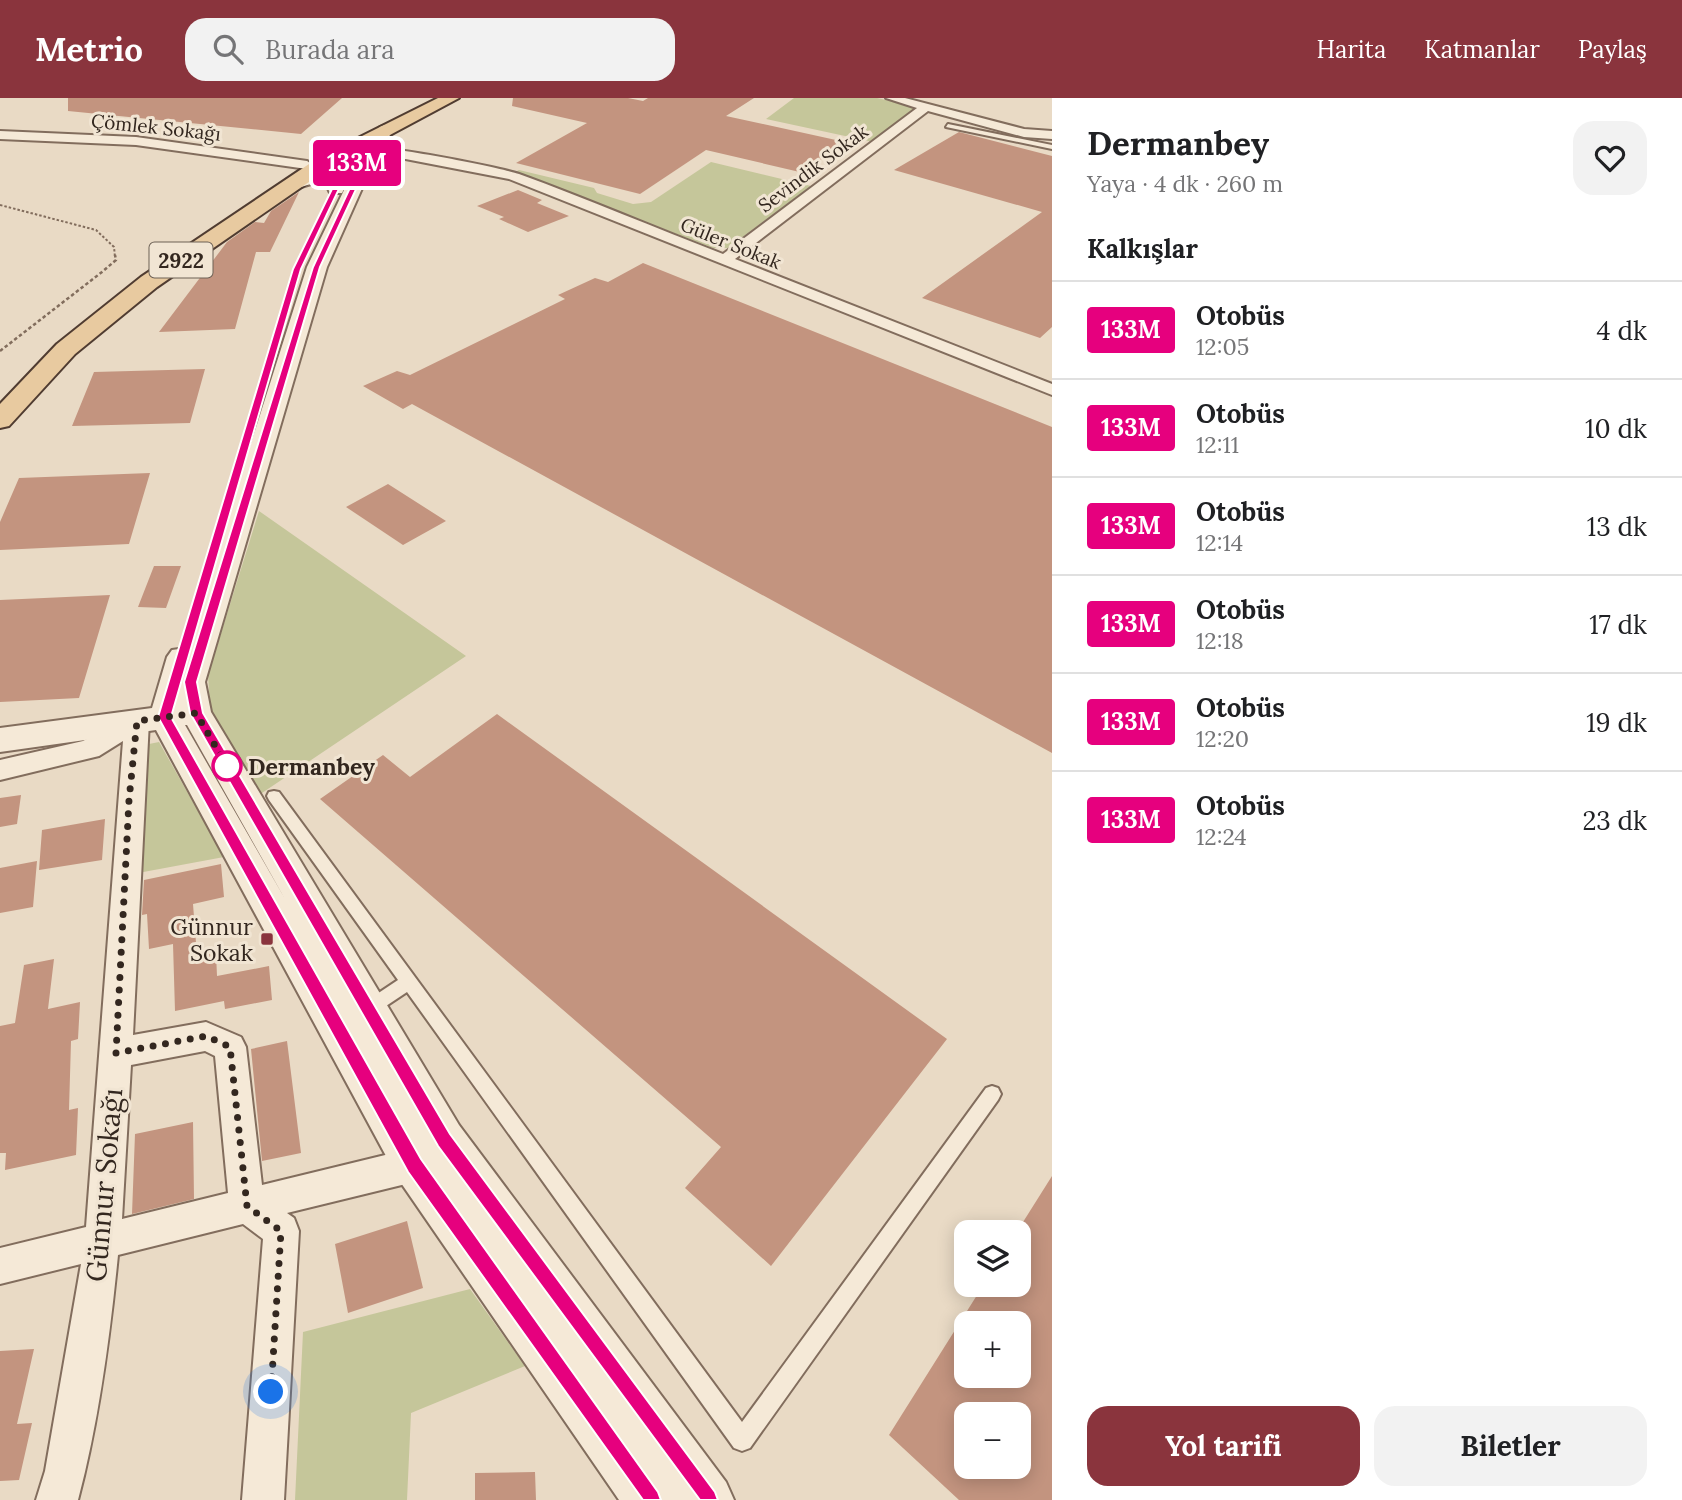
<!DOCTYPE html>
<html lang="tr">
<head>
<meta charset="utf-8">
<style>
  :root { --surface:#fff; --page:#f2f2f2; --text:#202124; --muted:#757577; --line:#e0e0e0; --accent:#8a343d }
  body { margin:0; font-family:Lora,serif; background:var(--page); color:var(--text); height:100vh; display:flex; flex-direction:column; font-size:26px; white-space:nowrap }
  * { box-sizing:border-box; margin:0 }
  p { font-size:23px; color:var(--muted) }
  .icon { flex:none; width:38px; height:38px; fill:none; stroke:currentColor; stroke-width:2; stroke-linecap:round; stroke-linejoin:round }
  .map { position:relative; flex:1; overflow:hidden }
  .side { display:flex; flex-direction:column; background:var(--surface); width:630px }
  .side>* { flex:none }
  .badge { padding:0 14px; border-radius:5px; font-size:24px; line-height:46px }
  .fabs { position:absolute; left:954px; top:1122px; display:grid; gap:14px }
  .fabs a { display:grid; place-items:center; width:77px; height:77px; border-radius:14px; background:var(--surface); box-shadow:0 4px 18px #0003; font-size:35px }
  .you { position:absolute; width:35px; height:35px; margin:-18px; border:5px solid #fff; border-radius:50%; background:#1a73e8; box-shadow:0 0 0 10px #1a73e833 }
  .map>.badge { position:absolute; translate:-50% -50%; box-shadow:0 0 0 4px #fff }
  h2 { padding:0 35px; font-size:26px; line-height:63px }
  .round { display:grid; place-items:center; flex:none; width:74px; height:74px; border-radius:21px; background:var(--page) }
  .summary { display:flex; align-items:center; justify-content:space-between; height:119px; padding:0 35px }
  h1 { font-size:33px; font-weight:700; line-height:52px }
  .cta { display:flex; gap:14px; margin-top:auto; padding:14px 35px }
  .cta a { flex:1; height:80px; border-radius:21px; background:var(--accent); color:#fff; font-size:28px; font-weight:700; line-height:80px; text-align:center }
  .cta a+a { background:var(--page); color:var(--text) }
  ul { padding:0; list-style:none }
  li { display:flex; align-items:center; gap:21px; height:98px; padding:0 35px; border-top:2px solid var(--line) }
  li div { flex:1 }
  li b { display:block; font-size:26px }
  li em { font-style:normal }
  li .badge { min-width:77px; font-weight:700; text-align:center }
  header { display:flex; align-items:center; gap:42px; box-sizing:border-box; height:98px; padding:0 35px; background:var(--accent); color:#fff }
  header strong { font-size:33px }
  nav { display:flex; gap:38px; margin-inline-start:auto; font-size:24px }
  .search { width:490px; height:63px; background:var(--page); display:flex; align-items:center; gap:18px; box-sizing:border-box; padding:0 24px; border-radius:21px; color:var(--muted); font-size:26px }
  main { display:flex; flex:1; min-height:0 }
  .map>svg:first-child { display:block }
</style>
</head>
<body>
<header>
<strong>Metrio</strong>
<div class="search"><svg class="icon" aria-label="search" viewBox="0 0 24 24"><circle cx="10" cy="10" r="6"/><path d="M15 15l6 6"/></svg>Burada ara</div>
<nav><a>Harita</a><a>Katmanlar</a><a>Paylaş</a></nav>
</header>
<main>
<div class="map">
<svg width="1052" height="1402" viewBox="0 0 1052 1402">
  <rect width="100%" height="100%" fill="#e9dac5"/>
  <!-- green -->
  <path fill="#c5c69a" d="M794,0H877L912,8L915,13L873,44L766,21Z
    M711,64L811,88L728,150H713L515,74L519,72L594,90L597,95L633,106L651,104Z
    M259,413L466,558L259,697L217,627L210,610L208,577Z
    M159,644L224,759L138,775L144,647Z
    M470,1191L525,1268L411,1315L407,1402H295L303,1234Z"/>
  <!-- building -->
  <path fill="#c3947f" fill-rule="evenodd" d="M68,0H342L301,36L68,13Z
    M513,0H628L643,3L648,0H754L726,18L845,44L804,75L706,52L640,96L516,65L587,25L512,8Z
    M959,34L1052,58V229L1040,240L922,200L1042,114L894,72Z
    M518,92L542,102L537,105L569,118L528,134L499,121L504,119L477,108Z
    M299,94L270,154H256L235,231L159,234L227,144L255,124L264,125L271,113Z
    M643,165L1052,329V655L412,306L403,311L363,288L397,273L410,277L565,201L558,197L595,180L608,184Z
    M205,271L190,325L72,328L94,274Z
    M150,375L129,446L0,452V424L19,380Z
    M388,386L446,423L403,447L346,409Z
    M154,468H181L166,510L138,509Z
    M110,497L79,600L0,604V502Z
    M497,616L947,941L771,1168L685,1090L721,1049L320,701L383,657L410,679Z
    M21,697L17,726L0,729V700Z
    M105,721L102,762L39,772L42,732Z
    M37,763L33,809L0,815V770Z
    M221,766L224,799L193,806L197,858L216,855L217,878L269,868L272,902L225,911L224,903L175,913L173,846L149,851L147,816L142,817L144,782Z
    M54,861L48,911L80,904L78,941L71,943L69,1012L78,1010L76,1057L5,1072L6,1055H0V928L15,925L24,867Z
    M287,943L301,1055L262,1063L251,951Z
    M193,1024L194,1101L132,1116L135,1036Z
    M1052,1078V1402H959L889,1337L984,1186H1018V1132ZM966,1225H1018V1278H966ZM966,1316H1018V1368H966Z
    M407,1123L423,1190L348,1215L335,1146Z
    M34,1251L17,1326L32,1325L19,1382L0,1383V1253Z
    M535,1374L536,1402H475V1375Z"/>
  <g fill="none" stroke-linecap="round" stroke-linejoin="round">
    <!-- service casing -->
    <g stroke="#826d5d" stroke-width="4">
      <path id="service" d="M948,26L1052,47V51L946,29Z
        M342,66H363L386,73L383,75L363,70L344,69Z
        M274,693L279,694L742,1324L986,990L992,988L998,990L1001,996L998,1002L750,1350L742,1353L734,1350L407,894L374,916L368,918L362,916L360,911L362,906L398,882L269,702L267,698L269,694Z"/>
    </g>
    <!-- minor casing -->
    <g stroke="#826d5d" stroke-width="4">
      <path id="minor" d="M886,0H905L1024,31L1052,33V41L1024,39L928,13L735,161L1052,286V297L509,81L390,58L354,54L348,50C358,41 499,69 519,76C588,101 655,130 723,156L917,10Z
        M0,33L136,39L307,63L313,67L307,71L136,47L0,41Z
        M137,614L146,617L149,623L133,937L206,924L241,939L246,949L262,1087L414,1050L426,1055L431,1067L426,1079L414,1084L287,1115L294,1120L299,1133L284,1402H242L263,1141L243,1126L118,1157C110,1238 99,1323 78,1402H36L45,1373L81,1166L0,1186V1150L86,1129L123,643L99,658L0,682V662L83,643ZM205,953L215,958L228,1095L122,1121L131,967Z"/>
    </g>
    <!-- tertiary casing -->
    <g stroke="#826d5d" stroke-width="4">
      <path id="tertiary" d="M385,27L393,32L376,59L327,169L205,584L211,614L459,1027L726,1384L734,1402H619L399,1082L156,632L0,654V630L152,610L167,559L172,552L186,550L307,169L360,59L380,29ZM185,627H187L285,801Z
        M316,73L338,77L344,91L342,95H330L325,84L321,83L291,92L283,87L295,79Z"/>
    </g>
    <!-- primary casing -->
    <g stroke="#503c31" stroke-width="4">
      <path id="primary" d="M438,0H459L332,68L157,189L75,256L9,328L0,330V306L57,246L141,179L318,60Z"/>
    </g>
    <!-- path-far1 -->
    <path stroke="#826d5d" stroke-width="2" stroke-dasharray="2.5 2" stroke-linecap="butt" d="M0,107L96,132L114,149L115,159"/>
    <!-- path -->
    <path stroke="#826d5d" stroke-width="2.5" stroke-dasharray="3.5 2.5" stroke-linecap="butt" d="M0,253L102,174L116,162L115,157"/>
    <!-- service -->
    <use href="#service" fill="#f5e9d7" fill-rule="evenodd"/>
    <!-- minor -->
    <use href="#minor" fill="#f5e9d7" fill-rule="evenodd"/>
    <!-- tertiary -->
    <use href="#tertiary" fill="#f5e9d7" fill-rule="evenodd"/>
    <!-- primary -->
    <use href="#primary" fill="#e8caa0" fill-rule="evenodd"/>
  </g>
  <!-- line -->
  <path fill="#e6007e" stroke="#fff" stroke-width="2" d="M366,57L371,59L320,169L197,584L203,615L450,1036L715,1394L718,1402H700L438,1048L190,615L184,584L313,169L362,64L351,69L335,68L340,72L339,91L301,171L171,619L421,1061L658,1394L661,1402H643L408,1074L158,619L293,171L332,91L333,73L324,65L350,64Z"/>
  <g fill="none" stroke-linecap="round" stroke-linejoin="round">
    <!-- walk -->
    <path stroke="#33271f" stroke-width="7" stroke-dasharray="0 12.6" d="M227,668L196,615L137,623L129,702L116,955L206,938L230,949L247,1108L281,1133L271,1294"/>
  </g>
  <!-- markers -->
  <circle fill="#fff" stroke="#e6007e" stroke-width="3.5" cx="227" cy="668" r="14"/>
  <rect fill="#8a343d" stroke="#f1e5d3" stroke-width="2.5" x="260" y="834" width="14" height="14" rx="3.5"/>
  <g text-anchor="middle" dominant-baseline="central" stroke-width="6" stroke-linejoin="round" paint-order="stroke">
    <!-- far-street labels -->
    <g font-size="19" fill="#33271f" stroke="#f1e5d3">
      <text transform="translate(156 29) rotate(6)">Çömlek Sokağı</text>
      <text transform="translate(813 70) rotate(-37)">Sevindik Sokak</text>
      <text transform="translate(731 145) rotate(22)">Güler Sokak</text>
    </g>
    <!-- shield labels -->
    <rect fill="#f1e5d3" stroke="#6c6055" stroke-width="2" x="149.5" y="144.5" width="63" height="35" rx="5"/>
    <g font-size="21" font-weight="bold" fill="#33271f">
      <text x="181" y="162">2922</text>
    </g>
    <!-- stop labels -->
    <g font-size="23" font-weight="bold" fill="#33271f" stroke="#f1e5d3" text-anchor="start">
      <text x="248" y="668">Dermanbey</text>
    </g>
    <!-- poi labels -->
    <g font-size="23" fill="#33271f" stroke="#f1e5d3" text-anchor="end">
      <text x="253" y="828">Günnur<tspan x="253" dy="26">Sokak</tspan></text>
    </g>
    <!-- near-street labels -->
    <g font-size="28" fill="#33271f" stroke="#f1e5d3">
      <text transform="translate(104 1087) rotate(-85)">Günnur Sokağı</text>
    </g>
  </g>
</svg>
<div class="fabs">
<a><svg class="icon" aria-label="layers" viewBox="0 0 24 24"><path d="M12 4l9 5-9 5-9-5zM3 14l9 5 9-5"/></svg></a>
<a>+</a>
<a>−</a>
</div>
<div class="you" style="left:271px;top:1294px"></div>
<b class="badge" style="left:357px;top:65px;background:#e6007e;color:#fff">133M</b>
</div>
<section class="side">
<div class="summary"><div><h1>Dermanbey</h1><p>Yaya · 4 dk · 260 m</p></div><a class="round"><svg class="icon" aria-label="heart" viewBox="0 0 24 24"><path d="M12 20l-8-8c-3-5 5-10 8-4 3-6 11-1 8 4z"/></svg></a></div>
<h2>Kalkışlar</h2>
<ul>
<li><span class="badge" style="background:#e6007e;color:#fff">133M</span><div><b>Otobüs</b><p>12:05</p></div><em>4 dk</em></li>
<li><span class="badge" style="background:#e6007e;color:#fff">133M</span><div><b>Otobüs</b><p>12:11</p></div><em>10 dk</em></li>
<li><span class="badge" style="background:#e6007e;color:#fff">133M</span><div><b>Otobüs</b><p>12:14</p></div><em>13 dk</em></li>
<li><span class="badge" style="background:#e6007e;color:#fff">133M</span><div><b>Otobüs</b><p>12:18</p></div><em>17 dk</em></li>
<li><span class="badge" style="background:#e6007e;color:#fff">133M</span><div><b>Otobüs</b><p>12:20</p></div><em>19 dk</em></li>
<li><span class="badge" style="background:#e6007e;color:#fff">133M</span><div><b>Otobüs</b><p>12:24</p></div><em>23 dk</em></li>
</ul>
<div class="cta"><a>Yol tarifi</a><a>Biletler</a></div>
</section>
</main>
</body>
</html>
